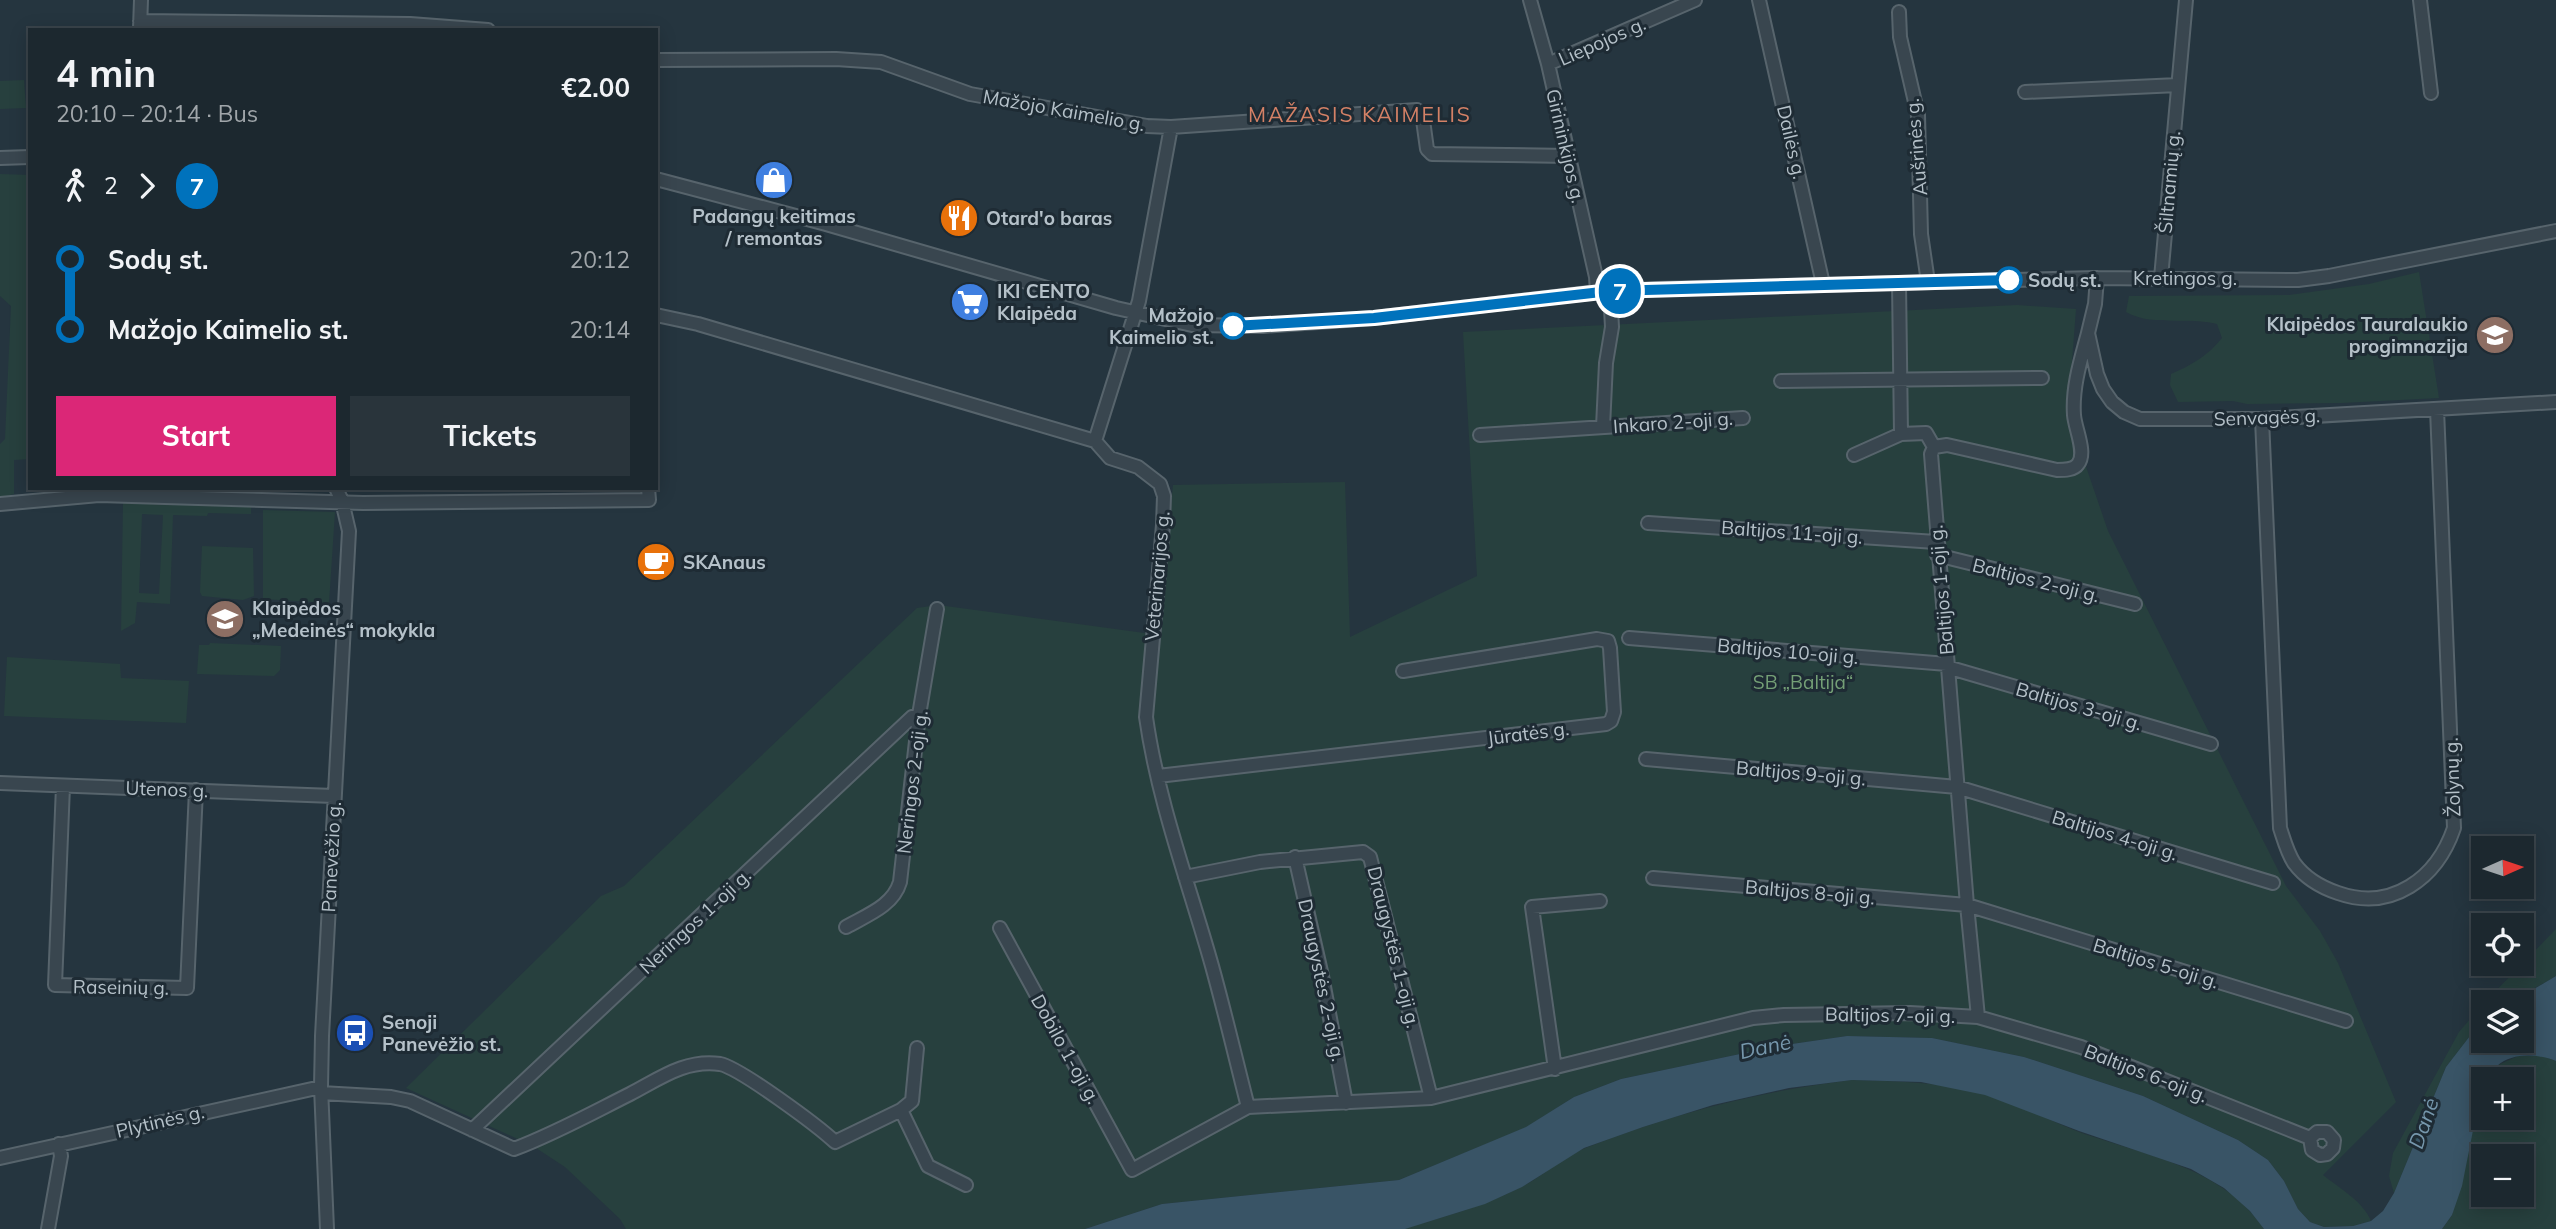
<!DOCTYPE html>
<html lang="en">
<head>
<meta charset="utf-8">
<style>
  :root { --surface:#1c282f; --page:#29343b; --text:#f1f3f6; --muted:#a0a6aa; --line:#3a444b; --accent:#db2777 }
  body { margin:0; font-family:Mulish,sans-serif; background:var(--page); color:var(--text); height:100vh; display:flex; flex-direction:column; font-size:26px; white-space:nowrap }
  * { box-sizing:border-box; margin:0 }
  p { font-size:23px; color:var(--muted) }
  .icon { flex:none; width:38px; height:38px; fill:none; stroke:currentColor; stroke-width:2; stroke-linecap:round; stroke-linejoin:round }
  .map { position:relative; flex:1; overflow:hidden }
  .side { position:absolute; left:28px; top:28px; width:630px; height:462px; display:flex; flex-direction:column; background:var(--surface); border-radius:0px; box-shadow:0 4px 18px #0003,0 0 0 2px var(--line) }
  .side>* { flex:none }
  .badge { padding:0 14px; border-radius:23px; font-size:24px; line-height:46px }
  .needle { width:46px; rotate:87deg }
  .fabs { position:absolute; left:2471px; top:836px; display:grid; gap:14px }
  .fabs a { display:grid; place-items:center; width:63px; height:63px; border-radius:0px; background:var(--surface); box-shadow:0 4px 18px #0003,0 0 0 2px var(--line); font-size:35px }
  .map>.badge { position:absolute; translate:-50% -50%; box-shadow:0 0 0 4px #fff }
  .legs { display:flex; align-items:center; gap:10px; height:77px; padding:0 28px; font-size:23px }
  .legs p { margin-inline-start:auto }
  .overview { display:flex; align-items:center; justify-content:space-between; height:119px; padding:0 28px }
  h1 { font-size:38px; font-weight:700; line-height:52px }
  .button { display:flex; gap:14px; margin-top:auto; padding:14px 28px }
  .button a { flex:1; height:80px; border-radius:0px; background:var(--accent); color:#fff; font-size:28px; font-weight:700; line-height:80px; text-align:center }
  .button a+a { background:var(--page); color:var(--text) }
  ul { padding:0 28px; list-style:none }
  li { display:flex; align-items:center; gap:24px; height:70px; font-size:26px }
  li i { display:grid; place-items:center; width:10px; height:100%; margin:0 9px; background:currentColor }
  li i::after { content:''; width:18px; height:18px; margin:-9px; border:5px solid; border-radius:50%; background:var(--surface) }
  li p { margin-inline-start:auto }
  li:first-child i { background:linear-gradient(#0000 50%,currentColor 0) }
  li:last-child i { background:linear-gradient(currentColor 50%,#0000 0) }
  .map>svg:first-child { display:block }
</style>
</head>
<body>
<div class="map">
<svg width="2556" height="1229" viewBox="0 0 2556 1229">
  <rect width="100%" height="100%" fill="#25353f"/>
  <!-- green -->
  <path fill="#27403e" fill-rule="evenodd" d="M24,80L26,108L0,109V81Z
    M0,174L30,175V459L14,460V494L0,498V444L5,439L11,306L0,296Z
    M2419,272L2439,398L2341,403L2247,404L2233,401L2178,402L2170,385L2171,374C2190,366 2209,355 2222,338L2217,324C2188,316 2152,327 2126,312L2129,296L2289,295L2369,284Z
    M2017,305L2076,309L2068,414L2108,531L2286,886L2320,931L2338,963L2396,1102L2323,1175C2339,1188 2363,1201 2371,1221L2353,1226L2324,1227L2310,1222L2298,1209L2284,1181L2268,1160L2238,1140L2143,1096L2024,1057L1932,1038L1847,1036L1778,1046L1621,1079L1574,1097L1527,1127L1399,1180L1162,1204L1085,1229H626L620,1219L565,1167L533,1146L406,1088L601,896L624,886L917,608L938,605L1159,635L1173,485L1345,482L1350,637L1477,576L1463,332Z
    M123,502L251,507V514L208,513L207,516L173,515L170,604L137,602L135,623L121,631ZM142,514L163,515L159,594L139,593Z
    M263,510L335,512L329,603L263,599Z
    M202,546L253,548L254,596L243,600L202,596L200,592Z
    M210,643L281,646L280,670L274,676L197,674L199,645H209Z
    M7,657L120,664L121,678L189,681L186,723L4,716Z
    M2556,929V976C2534,989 2510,1003 2484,1003Z
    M2483,1004V1019L2446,1067L2394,1193L2389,1176L2393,1153L2459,1032Z
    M2518,1056H2543L2556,1061V1229H2442L2452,1215L2483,1087V1118H2522V1080H2488L2496,1066ZM2483,1157H2522V1195H2483Z
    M1852,1080C1897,1081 1941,1082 1985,1094C2017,1103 2048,1120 2079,1132C2144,1155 2223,1167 2264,1229H1403C1442,1217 1482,1207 1519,1188C1543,1177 1563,1156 1588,1147C1674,1113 1761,1091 1852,1080Z"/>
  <!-- water -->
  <path fill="#395466" d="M2556,976V1061C2538,1054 2513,1052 2497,1066C2493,1069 2490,1076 2488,1080H2483L2462,1186L2452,1215L2442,1229H2264L2250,1211L2224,1188L2191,1169L2079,1131L1985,1095L1921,1082L1852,1080L1789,1088L1713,1105L1643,1127L1584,1148L1522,1187L1485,1204L1405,1229H1085L1162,1204L1399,1180L1526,1127L1574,1097L1621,1079L1778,1046L1847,1036L1932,1038L2024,1057L2143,1096L2238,1140L2268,1160L2284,1181L2298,1209L2310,1222L2324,1227L2353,1226L2371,1221L2383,1211L2394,1193L2446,1067L2483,1019V1041H2522V1003H2500L2534,989Z"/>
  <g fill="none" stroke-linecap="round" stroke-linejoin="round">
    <!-- street casing -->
    <g stroke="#57646c" stroke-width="16">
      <path id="street" d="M1530,0L1548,64L1596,277L1597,292
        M1759,0L1823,284
        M2420,0L2431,93
        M1899,12L1900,37L1918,115L1921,234L1928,282
        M140,21L410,24L488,30
        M140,28L141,0
        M656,60L836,59L881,62L970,94L1147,126L1171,127L1417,110L1422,113L1427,149L1432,154L1569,156
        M1548,64L1695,0
        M2025,92L2178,85
        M0,158L30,157
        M656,179L826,224L1116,308L1192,325L1263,326L1374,318L1597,292L1655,289L2097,278L2298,280L2329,276L2556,231
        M2097,278L2095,304L2088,333L2097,374L2103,389L2112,402L2124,412L2140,419H2262L2556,402
        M2161,278L2186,0
        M1899,283L1901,434L1926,433L1934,447
        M656,315L698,324L1095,441L1110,458L1138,467L1160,484L1164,496L1163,525L1146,717C1158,802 1189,884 1212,966C1225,1013 1236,1060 1248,1107
        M1781,381L2042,378
        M2262,419L2280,828C2284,840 2287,852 2294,863C2305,878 2320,887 2338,893C2392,912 2437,878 2454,828L2437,409
        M1603,427L1606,363L1612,327L1610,291
        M1480,435L1743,418
        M1095,441L1139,301L1171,127
        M1854,455L1901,434
        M0,504L99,495L363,503L649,500L648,488
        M1648,523L1936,542
        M1937,555L2135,604
        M1629,638L1947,664
        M1947,667L2211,744
        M1646,759L1957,787L2273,883
        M1158,776L1606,724L1611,721L1614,712L1610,648L1608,641L1597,639L1403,671
        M0,783L334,796
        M63,786L55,985L187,988L196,790
        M1295,857L1322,976L1346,1103
        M1185,877L1260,862L1363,852L1370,857L1431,1098
        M1653,878L1967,905L2346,1021
        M846,927C867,915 893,906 900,882L919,715L937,609
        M1000,928L1132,1170L1248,1107L1431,1098L1753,1018L1784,1015L1910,1013L1978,1017L2081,1047L2310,1138L2312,1150L2320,1155L2327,1154L2333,1148L2334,1140L2327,1132H2317L2310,1138
        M1978,1017L1967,905L1931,454L1934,447L1947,445L2057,470C2064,470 2074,470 2078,464C2087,453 2075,429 2074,415C2072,387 2081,359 2088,333
        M917,1048L912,1101L901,1110L928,1166L966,1185
        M1555,1069L1532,907L1600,901
        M321,1093L391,1097L410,1101L514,1149C554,1134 592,1113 630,1094C659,1079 685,1059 720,1064C740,1068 818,1126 835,1142L901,1110
        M472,1130L912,717L919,715
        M0,1158L321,1087
        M48,1229L61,1156L59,1144
        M327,1229L321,1087L322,1036L349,531L342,501L336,488"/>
    </g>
    <!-- street -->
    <use href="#street" stroke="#39464f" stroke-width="12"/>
  </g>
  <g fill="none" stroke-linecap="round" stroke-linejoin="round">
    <!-- line-1 casing -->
    <g stroke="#fff" stroke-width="16">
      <path id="line-1" d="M1233,326L1374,318L1610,291L2009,280"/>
    </g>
    <!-- line-1 -->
    <use href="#line-1" stroke="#0072bc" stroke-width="10"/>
  </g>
  <!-- icons -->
  <defs>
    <g id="shop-disc" transform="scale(2.0125)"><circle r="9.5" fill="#3f7fe0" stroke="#1e2b34"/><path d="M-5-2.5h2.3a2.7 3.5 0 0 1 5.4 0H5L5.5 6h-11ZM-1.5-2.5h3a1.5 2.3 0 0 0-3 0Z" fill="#fff"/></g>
    <g id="restaurant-disc" transform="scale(2.0125)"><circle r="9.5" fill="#e8710a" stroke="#1e2b34"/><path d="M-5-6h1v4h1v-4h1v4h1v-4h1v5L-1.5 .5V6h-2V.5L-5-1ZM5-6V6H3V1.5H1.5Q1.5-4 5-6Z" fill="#fff"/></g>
    <g id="supermarket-disc" transform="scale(2.0125)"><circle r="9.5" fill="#3f7fe0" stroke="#1e2b34"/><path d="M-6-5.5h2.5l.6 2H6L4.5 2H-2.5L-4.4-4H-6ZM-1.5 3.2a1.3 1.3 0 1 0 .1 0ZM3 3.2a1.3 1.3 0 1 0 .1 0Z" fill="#fff"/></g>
    <g id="school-disc" transform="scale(2.0125)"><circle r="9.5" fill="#8d6e63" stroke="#1e2b34"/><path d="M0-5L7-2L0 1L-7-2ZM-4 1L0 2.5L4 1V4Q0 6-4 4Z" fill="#fff"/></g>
    <g id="cafe-disc" transform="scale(2.0125)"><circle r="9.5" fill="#e8710a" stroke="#1e2b34"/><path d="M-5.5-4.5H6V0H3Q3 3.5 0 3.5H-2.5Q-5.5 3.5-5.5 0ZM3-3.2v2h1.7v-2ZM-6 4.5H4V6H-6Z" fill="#fff"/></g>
    <g id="bus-disc" transform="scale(2.0125)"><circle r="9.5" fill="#1a4fb4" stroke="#1e2b34"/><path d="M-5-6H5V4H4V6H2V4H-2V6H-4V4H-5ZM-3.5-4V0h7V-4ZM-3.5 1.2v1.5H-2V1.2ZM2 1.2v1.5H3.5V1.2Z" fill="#fff"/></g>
  </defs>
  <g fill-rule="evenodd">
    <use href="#shop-disc" x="774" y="180"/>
    <use href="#restaurant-disc" x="959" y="218"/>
    <use href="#supermarket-disc" x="970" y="302"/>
    <use href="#school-disc" x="2495" y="335"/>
    <use href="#cafe-disc" x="656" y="562"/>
    <use href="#school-disc" x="225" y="619"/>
    <use href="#bus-disc" x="355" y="1033"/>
  </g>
  <!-- markers -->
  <g fill="#fff" stroke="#0072bc" stroke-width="3.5">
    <circle cx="2009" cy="280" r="12"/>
    <circle cx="1233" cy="326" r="12"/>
  </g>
  <g text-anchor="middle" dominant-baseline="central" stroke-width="6" stroke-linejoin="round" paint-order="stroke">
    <!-- street labels -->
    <g font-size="19" fill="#b5c1c9" stroke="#1e2b34">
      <text transform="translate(1602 41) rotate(-24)">Liepojos g.</text>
      <text transform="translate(1064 110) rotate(10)">Mažojo Kaimelio g.</text>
      <text transform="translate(1792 142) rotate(77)">Dailės g.</text>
      <text transform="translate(1566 146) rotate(77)">Girininkijos g.</text>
      <text transform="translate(1916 147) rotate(-95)">Aušrinės g.</text>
      <text transform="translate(2169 182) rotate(-85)">Šiltnamių g.</text>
      <text x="2185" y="278">Kretingos g.</text>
      <text transform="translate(2267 417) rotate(-2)">Senvagės g.</text>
      <text transform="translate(1673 422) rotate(-4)">Inkaro 2-oji g.</text>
      <text transform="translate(1792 532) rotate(4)">Baltijos 11-oji g.</text>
      <text transform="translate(1157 576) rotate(-85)">Veterinarijos g.</text>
      <text transform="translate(2036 580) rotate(14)">Baltijos 2-oji g.</text>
      <text transform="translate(1941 590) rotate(-95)">Baltijos 1-oji g.</text>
      <text transform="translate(1788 651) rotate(5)">Baltijos 10-oji g.</text>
      <text transform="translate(2079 706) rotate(16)">Baltijos 3-oji g.</text>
      <text transform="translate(1528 733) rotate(-7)">Jūratės g.</text>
      <text transform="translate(1801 773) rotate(5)">Baltijos 9-oji g.</text>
      <text transform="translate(2452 777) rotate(-92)">Žolynų g.</text>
      <text transform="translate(912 782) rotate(-83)">Neringos 2-oji g.</text>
      <text transform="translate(167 789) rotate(2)">Utenos g.</text>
      <text transform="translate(2115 835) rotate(17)">Baltijos 4-oji g.</text>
      <text transform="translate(331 857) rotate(-87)">Panevėžio g.</text>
      <text transform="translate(1810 892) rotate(5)">Baltijos 8-oji g.</text>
      <text transform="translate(695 921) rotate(-43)">Neringos 1-oji g.</text>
      <text transform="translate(1394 947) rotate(76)">Draugystės 1-oji g.</text>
      <text transform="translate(2156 963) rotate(17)">Baltijos 5-oji g.</text>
      <text transform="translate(1322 980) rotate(78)">Draugystės 2-oji g.</text>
      <text transform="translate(121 987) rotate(1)">Raseinių g.</text>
      <text transform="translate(1890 1015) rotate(1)">Baltijos 7-oji g.</text>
      <text transform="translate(1066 1049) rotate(61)">Dobilo 1-oji g.</text>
      <text transform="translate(2146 1073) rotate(21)">Baltijos 6-oji g.</text>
      <text transform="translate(160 1121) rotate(-13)">Plytinės g.</text>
    </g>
    <!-- poi labels -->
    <g font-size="19" font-weight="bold" fill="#b5c1c9" stroke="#1e2b34" text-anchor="start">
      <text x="774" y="216" text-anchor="middle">Padangų keitimas<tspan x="774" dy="22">/ remontas</tspan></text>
      <text x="986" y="218">Otard'o baras</text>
      <text x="997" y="291">IKI CENTO<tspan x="997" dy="22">Klaipėda</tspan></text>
      <text x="2468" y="324" text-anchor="end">Klaipėdos Tauralaukio<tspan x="2468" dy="22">progimnazija</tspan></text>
      <text x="683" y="562">SKAnaus</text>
      <text x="252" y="608">Klaipėdos<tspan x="252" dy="22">„Medeinės“ mokykla</tspan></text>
      <text x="382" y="1022">Senoji<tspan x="382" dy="22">Panevėžio st.</tspan></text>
    </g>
    <!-- stop labels -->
    <g font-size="19" font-weight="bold" fill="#b5c1c9" stroke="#1e2b34" text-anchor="start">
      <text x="2028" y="280">Sodų st.</text>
      <text x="1214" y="315" text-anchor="end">Mažojo<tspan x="1214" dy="22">Kaimelio st.</tspan></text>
    </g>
    <!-- park labels -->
    <g font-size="19" fill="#749f76" stroke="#1e2b34">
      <text x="1803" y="682">SB „Baltija“</text>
    </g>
    <!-- neighbourhood labels -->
    <g font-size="21" letter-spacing="2" fill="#d48166" stroke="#1e2b34">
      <text x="1360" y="114">MAŽASIS KAIMELIS</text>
    </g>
    <!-- water labels -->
    <g font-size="21" font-style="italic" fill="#7697ac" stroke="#1e2b34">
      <text transform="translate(1765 1046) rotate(-12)">Danė</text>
      <text transform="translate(2423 1123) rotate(-71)">Danė</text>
    </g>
  </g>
</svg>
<div class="fabs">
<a><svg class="needle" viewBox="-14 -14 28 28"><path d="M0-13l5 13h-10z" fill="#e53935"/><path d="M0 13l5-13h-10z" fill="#a0a6aa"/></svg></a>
<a><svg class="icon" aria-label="locate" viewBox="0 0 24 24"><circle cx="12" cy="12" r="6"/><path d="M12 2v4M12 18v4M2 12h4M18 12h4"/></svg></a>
<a><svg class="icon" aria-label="layers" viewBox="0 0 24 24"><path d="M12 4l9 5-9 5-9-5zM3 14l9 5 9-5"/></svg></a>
<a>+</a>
<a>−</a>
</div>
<b class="badge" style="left:1620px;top:291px;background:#0072bc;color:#fff">7</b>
<section class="side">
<div class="overview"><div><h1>4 min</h1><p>20:10 – 20:14 · Bus</p></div><b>€2.00</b></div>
<div class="legs"><svg class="icon" aria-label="walk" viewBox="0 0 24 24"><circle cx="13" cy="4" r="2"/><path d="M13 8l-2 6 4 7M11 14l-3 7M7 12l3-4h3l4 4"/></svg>2<svg class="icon" aria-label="forward" viewBox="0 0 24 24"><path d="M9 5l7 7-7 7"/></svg><b class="badge" style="background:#0072bc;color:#fff">7</b></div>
<ul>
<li><i style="color:#0072bc"></i><b>Sodų st.</b><p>20:12</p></li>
<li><i style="color:#0072bc"></i><b>Mažojo Kaimelio st.</b><p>20:14</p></li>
</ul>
<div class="button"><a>Start</a><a>Tickets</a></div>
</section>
</div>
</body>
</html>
